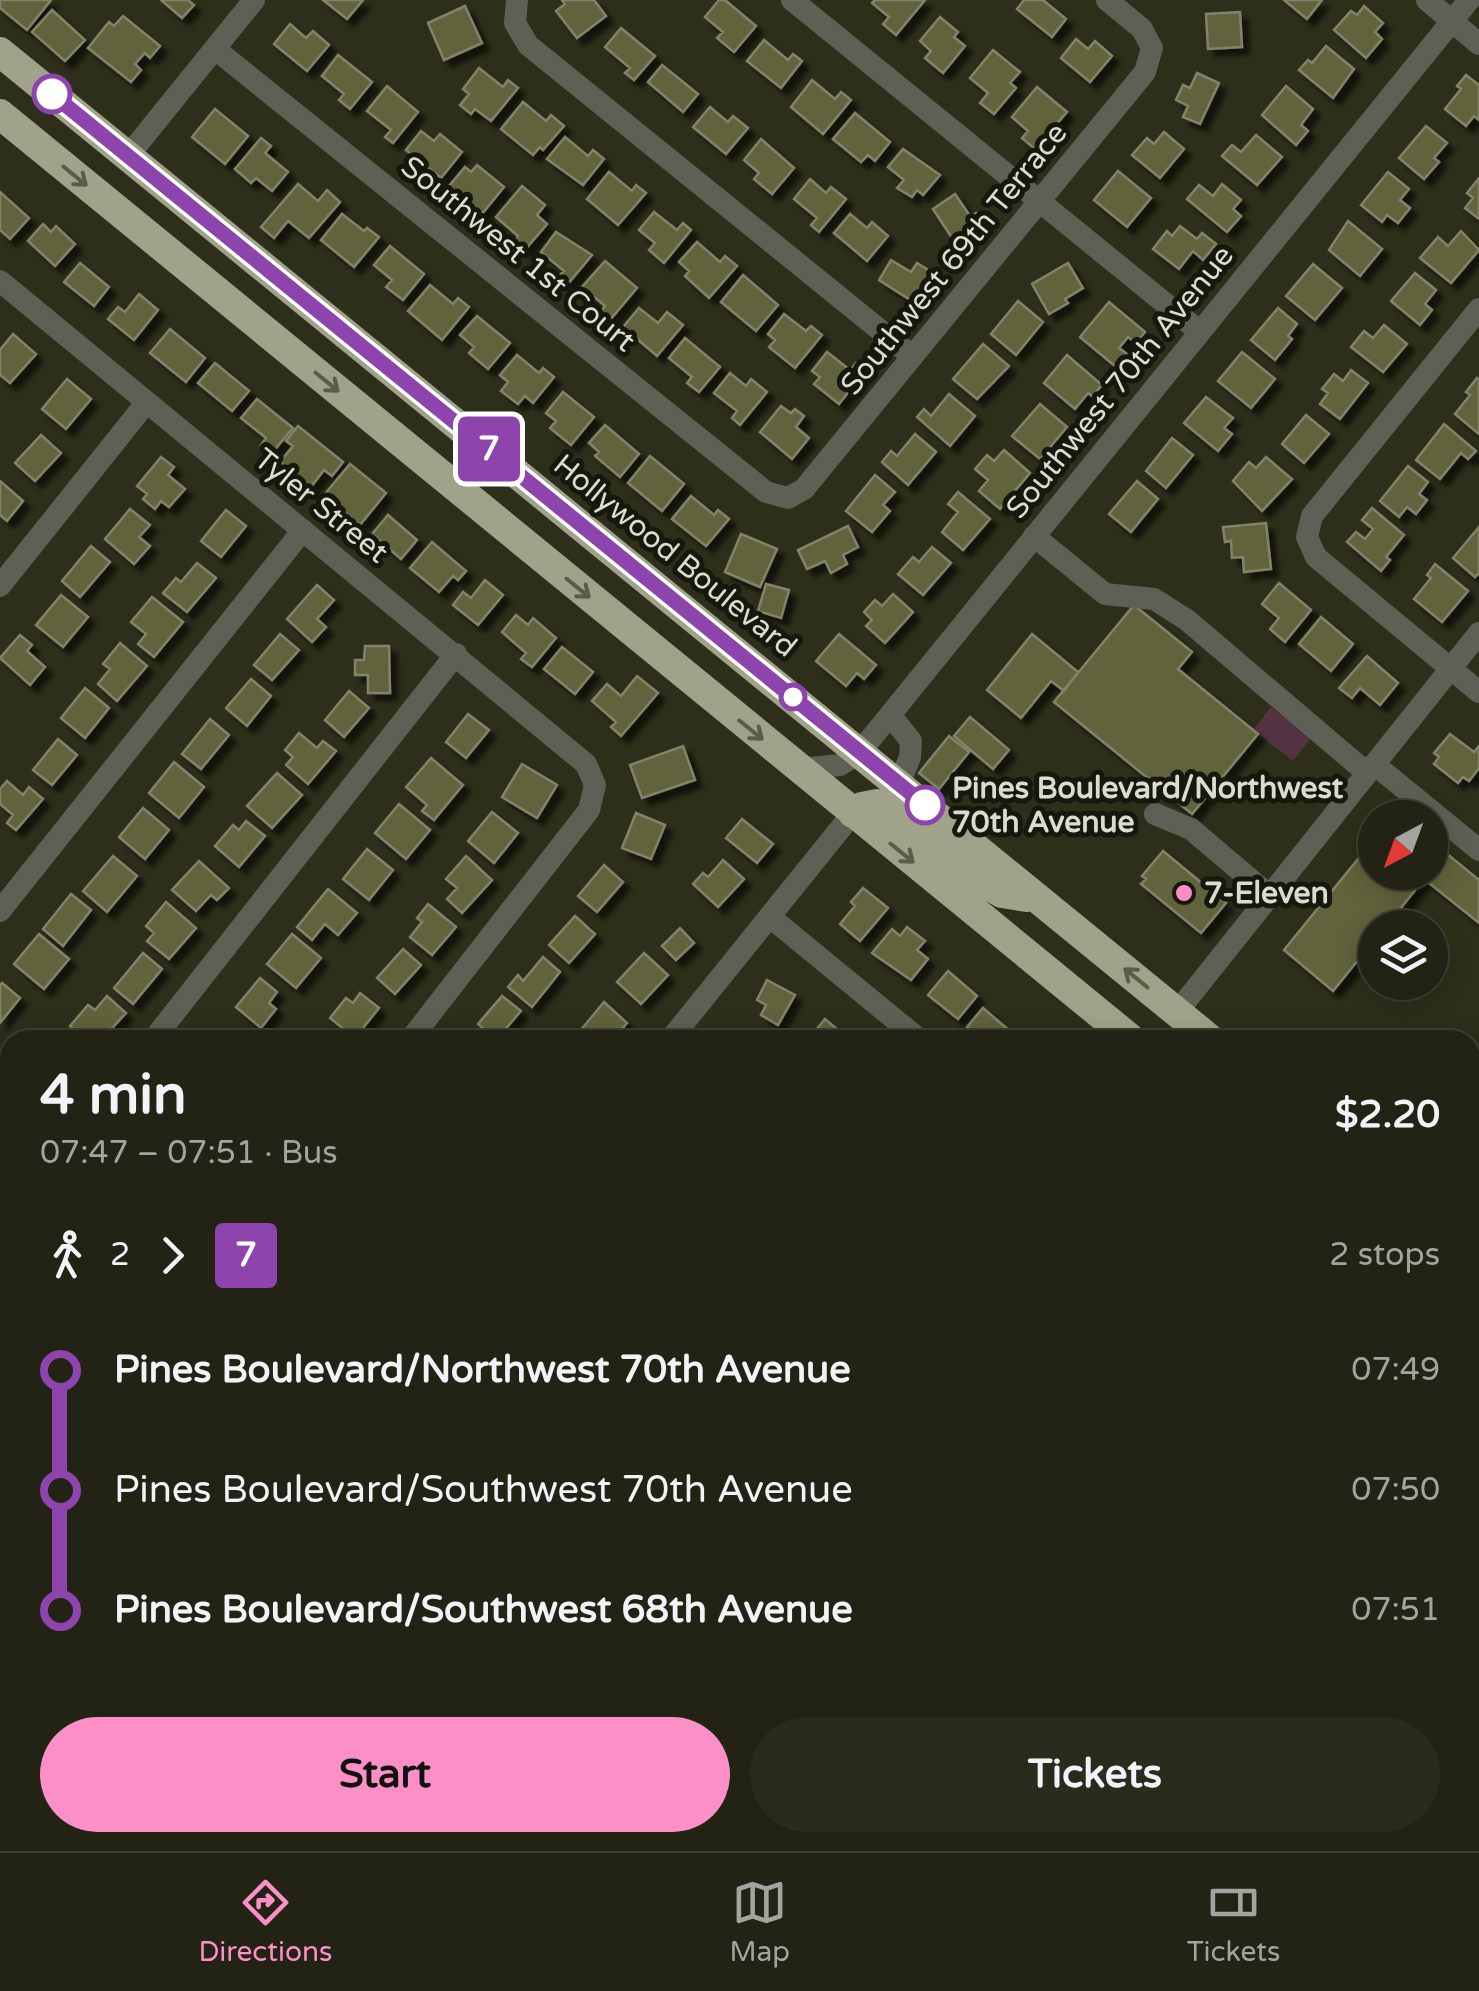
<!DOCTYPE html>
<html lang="en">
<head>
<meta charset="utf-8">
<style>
  :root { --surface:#222314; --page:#2a2b1d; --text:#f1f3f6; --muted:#a2a4a0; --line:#3f4034; --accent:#fb8fc6 }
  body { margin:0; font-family:"Varela Round",sans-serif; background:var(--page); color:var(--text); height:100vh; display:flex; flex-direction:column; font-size:38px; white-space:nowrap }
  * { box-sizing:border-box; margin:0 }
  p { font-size:32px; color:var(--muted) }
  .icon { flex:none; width:55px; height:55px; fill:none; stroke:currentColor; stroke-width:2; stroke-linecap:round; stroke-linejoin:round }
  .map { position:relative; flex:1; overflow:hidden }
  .drawer { position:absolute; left:0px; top:1030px; width:1480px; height:822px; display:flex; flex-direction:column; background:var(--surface); border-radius:30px 30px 0 0; box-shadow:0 5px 25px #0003,0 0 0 2px var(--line) }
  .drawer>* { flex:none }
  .badge { padding:0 20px; border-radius:8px; font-size:35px; line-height:65px }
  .needle { width:65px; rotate:221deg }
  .controls { position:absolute; left:1358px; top:800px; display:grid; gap:20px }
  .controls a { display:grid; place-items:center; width:90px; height:90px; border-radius:50%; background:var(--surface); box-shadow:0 5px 25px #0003,0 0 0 2px var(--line); font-size:50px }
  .map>.badge { position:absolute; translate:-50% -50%; box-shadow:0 0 0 5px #fff }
  .legs { display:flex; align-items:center; gap:15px; height:110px; padding:0 40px; font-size:32px }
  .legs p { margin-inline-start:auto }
  .headline { display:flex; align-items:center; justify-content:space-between; height:170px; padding:0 40px }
  h1 { font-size:55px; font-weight:700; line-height:75px }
  .cta { display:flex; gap:20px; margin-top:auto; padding:20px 40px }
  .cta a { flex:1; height:115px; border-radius:60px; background:var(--accent); color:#111; font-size:40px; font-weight:700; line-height:115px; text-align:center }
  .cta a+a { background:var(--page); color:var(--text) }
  ul { padding:0 40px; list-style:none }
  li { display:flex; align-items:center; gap:35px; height:120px; font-size:38px }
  li i { display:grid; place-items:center; width:15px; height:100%; margin:0 12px; background:currentColor }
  li i::after { content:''; width:25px; height:25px; margin:-12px; border:8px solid; border-radius:50%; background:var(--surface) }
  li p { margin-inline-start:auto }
  li:first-child i { background:linear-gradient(#0000 50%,currentColor 0) }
  li:last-child i { background:linear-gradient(currentColor 50%,#0000 0) }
  .menu { display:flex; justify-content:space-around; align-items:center; height:140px; border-top:2px solid var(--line); background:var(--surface); font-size:28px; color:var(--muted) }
  .menu a { display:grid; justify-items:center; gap:5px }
  .menu .active { color:var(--accent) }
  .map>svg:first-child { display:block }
</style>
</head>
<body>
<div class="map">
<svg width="1479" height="1851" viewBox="0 0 1479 1851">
  <defs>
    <filter id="shadow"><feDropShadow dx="7" dy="7" stdDeviation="2.5" flood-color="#0009"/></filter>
  </defs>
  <rect width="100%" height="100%" fill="#2e2f1a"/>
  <!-- green -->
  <path fill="#533242" d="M1271,707L1311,738L1293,761L1253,730Z"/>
  <!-- building -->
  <path fill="#60633a" stroke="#81836a" stroke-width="2.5" filter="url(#shadow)" d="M0,0H51L27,30L0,8Z
    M161,0H188L194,5L182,18Z
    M323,0H363L347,19Z
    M562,0H594L606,16L577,38L556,11L565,4Z
    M719,0H725L756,26L734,52L717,38L723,32L705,17Z
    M875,0H925L896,35L883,24L889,17L872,3Z
    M1024,0H1043L1066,19L1052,37L1017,9Z
    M1284,0H1322L1307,19Z
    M465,6L482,43L444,60L428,23Z
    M1364,6L1383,23L1375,32L1382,39L1366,58L1334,30L1351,11L1357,15Z
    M52,10L85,40L65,61L32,32Z
    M1240,12L1242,47L1208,49L1206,14Z
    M123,16L160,46L150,58L145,53L135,64L141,70L131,82L88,48L109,22L114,26Z
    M940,17L958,32L954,37L965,46L943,73L925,58L931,51L920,41Z
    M290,24L306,38L313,31L329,45L307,71L274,44Z
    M621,28L655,56L634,80L625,73L630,68L605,47Z
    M1076,39L1088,49L1095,41L1112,56L1090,82L1061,58Z
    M764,40L788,60L793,54L802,61L781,88L747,61Z
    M1326,46L1354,69L1333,98L1299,70L1308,60L1312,63Z
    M993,50L1020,72L1010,83L1016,88L994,114L980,103L988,93L970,78Z
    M338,55L372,82L350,109L339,100L344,94L322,76Z
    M662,65L698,94L683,112L648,82Z
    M479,68L503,87L508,80L518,88L491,121L475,109L471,114L460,105L469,94L463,89Z
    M1197,73L1219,83L1200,124L1183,117L1188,106L1176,100L1183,85L1190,88Z
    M1466,75L1479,85V120L1474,116L1466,126L1445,109L1461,89L1457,86Z
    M812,80L835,99L841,92L851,100L823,134L791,107Z
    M387,86L418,112L393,143L385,137L391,130L367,111Z
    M1286,86L1313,109L1301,125L1308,131L1296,145L1262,115Z
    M1037,87L1067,112L1035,149L1022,138L1028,131L1012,117Z
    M523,102L546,121L551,115L564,126L543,150L540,147L533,155L501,129Z
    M710,107L728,122L733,116L748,128L726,154L693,127Z
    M215,109L248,136L225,164L192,137Z
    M855,113L890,142L875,161L868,155L861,162L833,139Z
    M1426,126L1447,143L1434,158L1439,162L1424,179L1399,158Z
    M421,131L434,141L440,134L462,152L441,178L406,150Z
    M1164,132L1184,149L1160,178L1132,155L1147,138L1154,144Z
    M1256,135L1282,157L1257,185L1222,156L1232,145L1241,152Z
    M565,137L588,156L593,150L604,159L583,185L547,159Z
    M261,138L271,146L265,153L288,172L272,191L256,178L251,183L235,169Z
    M761,139L794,168L772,194L754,179L759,173L744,160Z
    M903,149L940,175L923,195L917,190L912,197L897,188L904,180L888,167Z
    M477,165L504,187L482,214L449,186L465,167L471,172Z
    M1118,171L1151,198L1127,227L1094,200Z
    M609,172L632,191L636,185L646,193L618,225L587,199Z
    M1388,172L1409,189L1400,200L1410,208L1398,223L1387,215L1382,222L1361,205Z
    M1479,178V219L1465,208L1473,198L1467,193Z
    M810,179L826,193L831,187L846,199L819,232L811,225L817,218L794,199Z
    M298,184L318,201L327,190L340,202L309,238L288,221L274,238L261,227Z
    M1222,184L1241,200L1233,209L1241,216L1227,232L1187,199L1199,185L1213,196Z
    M522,186L545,205L537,215L547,224L524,251L513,242L518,236L496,217Z
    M0,192L29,218L10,239L0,230Z
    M955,194L970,216L976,213L985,225L956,244L933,209Z
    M654,212L677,230L683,223L691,230L664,263L649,250L655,243L639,230Z
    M342,214L364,231L367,228L379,237L354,267L321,240Z
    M850,214L867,228L872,222L888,236L867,261L834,233Z
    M1348,221L1382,249L1360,276L1329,250Z
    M43,224L51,232L56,226L75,244L55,266L28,241Z
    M1180,226L1197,239L1202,233L1216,244L1203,260L1193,251L1179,269L1153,249L1167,231L1172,236Z
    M1461,231L1479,250L1451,283L1420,258L1438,237L1448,246Z
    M556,232L592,255L567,285L558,277L564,271L541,252Z
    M697,242L720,262L725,256L737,266L709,298L685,276L689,271L679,262Z
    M390,246L424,274L403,300L386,287L392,280L374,265Z
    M891,260L911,272L917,263L933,273L915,303L879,280Z
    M605,261L637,288L610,320L600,312L605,306L582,287Z
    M80,263L109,287L94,306L64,282Z
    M1068,263L1083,288L1065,299L1068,303L1049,314L1032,284Z
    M1313,264L1342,288L1315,320L1286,296Z
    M1415,273L1436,290L1425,304L1432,310L1420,325L1391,301Z
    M743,275L778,305L756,331L721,302Z
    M430,285L453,304L458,298L469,307L442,340L408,311Z
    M139,294L158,310L134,340L108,319L118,307L125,312Z
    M1018,301L1043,322L1016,355L991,334Z
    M1109,302L1145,332L1136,343L1128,337L1119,348L1127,354L1116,367L1080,337Z
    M639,308L658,323L667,312L683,325L657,356L623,327Z
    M1278,308L1297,324L1288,336L1292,339L1275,360L1251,340Z
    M784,314L806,331L811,326L822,335L795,368L769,347L775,340L768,334Z
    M477,316L510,343L488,369L469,353L474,347L460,335Z
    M1384,325L1407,344L1383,372L1351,347L1364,331L1373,338Z
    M170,329L205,358L186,382L150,353Z
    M13,334L36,354L10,383L0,375V350Z
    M685,338L720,367L699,392L687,383L692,377L669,358Z
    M983,344L1009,366L977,399L953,379Z
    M827,352L850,370L856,363L865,371L839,404L814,384L820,377L812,371Z
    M1242,352L1275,379L1251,408L1218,381Z
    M517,355L539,373L543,368L554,377L533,403L525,396L518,404L501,391L508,382L500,375Z
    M1067,355L1102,385L1092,396L1088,393L1075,409L1044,383Z
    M215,363L249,391L232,411L198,383Z
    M1351,370L1368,383L1340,419L1320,404L1328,393L1322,389L1334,374L1343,381Z
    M730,373L746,386L751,379L767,392L740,425L732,418L737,411L714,393Z
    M1477,378L1479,380V434L1455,414L1470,395L1466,392Z
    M67,379L91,399L66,429L42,409Z
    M563,392L594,417L571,445L550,428L556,421L546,413Z
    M949,394L975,416L950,446L917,417L924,409L931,416Z
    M1206,397L1233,418L1224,428L1232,434L1218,451L1184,423Z
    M257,399L293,428L272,453L261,445L266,438L241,418Z
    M1040,404L1067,427L1040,459L1012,436Z
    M781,406L791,413L795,409L804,416L796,427L809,438L792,459L760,432Z
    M1306,415L1329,434L1304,463L1282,444Z
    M1444,424L1476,451L1468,459L1461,453L1440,479L1416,460Z
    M605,425L639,454L620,477L595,456L599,452L589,443Z
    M298,426L343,462L332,476L324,470L311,487L280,462L293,446L286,441Z
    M915,434L936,452L908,485L882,462L891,451L897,456Z
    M41,435L61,453L35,481L15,463Z
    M1172,438L1193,455L1166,488L1146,471Z
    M1004,450L1030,473L1000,509L979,491L988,480L975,469L987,455L994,461Z
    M650,456L684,484L662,511L628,483Z
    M161,457L174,467L168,475L185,489L169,507L161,501L155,509L143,499L147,494L137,486Z
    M1266,457L1292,479L1262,511L1233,481L1249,462L1256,468Z
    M350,464L386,493L360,525L324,495Z
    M1408,466L1428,482L1419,494L1427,500L1416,514L1407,507L1399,517L1380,501Z
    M875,475L895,492L883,505L890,511L872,532L846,511Z
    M0,481L23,501L7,521L0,515Z
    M1137,481L1158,499L1131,532L1109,514Z
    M958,492L990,519L963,550L942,532L958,512L948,504Z
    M691,496L714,515L718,510L729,519L706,546L672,519Z
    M1372,508L1404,535L1386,557L1390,560L1381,571L1347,542L1356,532L1365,539L1373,529L1362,520Z
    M130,509L150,525L139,537L150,546L134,564L105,539Z
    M226,510L246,526L221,557L201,541Z
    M388,515L417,540L401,559L372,534Z
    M1266,523L1271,569L1244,572L1243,557L1232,558L1231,541L1225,542L1223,527Z
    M848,526L858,547L843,555L847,564L831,573L825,561L807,569L798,550Z
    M1479,527V573L1475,577L1453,558Z
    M741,534L777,549L760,587L725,572Z
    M432,542L466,571L458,580L453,576L439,592L410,568Z
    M91,546L110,562L80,597L62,581Z
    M932,547L951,563L923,595L898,574L913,557L919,562Z
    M197,563L216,578L187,612L163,593L176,578L181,582Z
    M1435,564L1468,591L1442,622L1414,599L1431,578L1427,575Z
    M485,580L503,595L478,625L453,605L463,592L471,598Z
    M1279,583L1311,610L1285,642L1270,629L1279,618L1262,604Z
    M766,584L789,590L781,618L758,611Z
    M317,585L334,600L317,619L326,627L312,642L287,619Z
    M893,594L913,612L885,643L866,626L872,620L864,612L875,600L882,606Z
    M61,595L88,617L63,647L36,625Z
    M152,597L183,622L154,657L138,644L146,634L131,622Z
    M1134,605L1192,652L1178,669L1258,734L1192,814L1054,702Z
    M516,615L528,625L533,618L556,638L532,667L521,659L526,653L502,632Z
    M1321,617L1353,644L1331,671L1299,644Z
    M280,634L299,650L272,680L254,665Z
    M839,634L876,665L864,679L857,673L846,686L816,661Z
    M1032,634L1078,672L1064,691L1051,681L1021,718L987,690Z
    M20,635L32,645L27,651L45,667L30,685L0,658Z
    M120,643L147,666L117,701L98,684L110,669L103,664Z
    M365,646H389L390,693H368V675H355V660H364Z
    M562,647L593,672L575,694L544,669Z
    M1367,656L1398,683L1380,705L1360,688L1352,698L1339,688Z
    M637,676L658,693L621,736L611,727L616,722L592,701L607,684L621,696Z
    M251,679L271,696L247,726L226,708Z
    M85,688L109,708L85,738L61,718Z
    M349,691L369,708L344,737L325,720Z
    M468,714L489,730L466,758L446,742Z
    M970,717L1009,750L993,769L954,736Z
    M210,719L229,735L201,769L182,754Z
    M299,733L317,748L323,741L336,751L308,784L286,765L293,757L285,750Z
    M1450,734L1474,752L1479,746V768L1469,781L1463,777L1458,783L1434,764L1439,757L1434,753Z
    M949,736L969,752L939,789L919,773Z
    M58,739L77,755L52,785L33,770Z
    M683,746L695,780L642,798L630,765Z
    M431,758L463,785L434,820L422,811L427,805L406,787Z
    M174,762L204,787L179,818L149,793Z
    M522,764L557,785L537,818L502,797Z
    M277,773L302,795L272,828L247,806Z
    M7,781L23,795L29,787L43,799L16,830L7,823L13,815L0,804V789Z
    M399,804L430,830L406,859L375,833Z
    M143,808L169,830L145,859L119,837Z
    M492,812L518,833L494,863L468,841Z
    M636,813L665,825L651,859L622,848Z
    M742,819L773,844L757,863L726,838Z
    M246,821L265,836L239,867L215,846L233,825L239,830Z
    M1375,838V872H1430V840L1479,880V923L1424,879L1385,928H1375V939L1333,991L1284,950Z
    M367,849L393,870L369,900L343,879Z
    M1163,851L1226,903L1201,933L1141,884L1146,879L1142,876Z
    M113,856L137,876L107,912L83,891Z
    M466,856L492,880L462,913L447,899L457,888L446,879Z
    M723,860L744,879L718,907L693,884L703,873L708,877Z
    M199,861L229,888L217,900L211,895L196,911L172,890Z
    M604,865L623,882L597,912L578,896Z
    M863,888L888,908L860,941L840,924L855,906L851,902Z
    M328,889L357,913L338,935L325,924L312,940L297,927Z
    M71,894L91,910L63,946L43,929Z
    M166,902L196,928L169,959L147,941L154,933L146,926Z
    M428,904L456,927L432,955L410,937L422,922L417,918Z
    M575,916L595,934L569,963L549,945Z
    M907,927L925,941L917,950L928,959L911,980L872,953L892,929L900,936Z
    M680,928L694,943L676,960L662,946Z
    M39,934L69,959L44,989L14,964Z
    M292,934L321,958L296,988L267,964Z
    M403,949L421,965L395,994L377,978Z
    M143,953L162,969L133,1004L114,988Z
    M644,953L668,975L641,1004L617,982Z
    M543,957L560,972L532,1007L508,987L518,975L523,981Z
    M948,971L977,996L958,1019L928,995Z
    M260,978L277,992L269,1003L276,1009L261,1028L236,1007Z
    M767,980L795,995L778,1025L761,1015L766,1005L757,1000Z
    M2,983L20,998L0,1023V985Z
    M360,993L379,1008L355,1038L330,1018L346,998L353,1003Z
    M107,996L126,1013L101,1040H86L70,1026L88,1005L95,1010Z
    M502,996L521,1011L496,1040L478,1024Z
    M604,1002L627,1023L612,1040H591L580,1031Z
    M983,1008L1011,1032L1004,1040H983L967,1027Z
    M825,1019L850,1040H816L811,1036Z
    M0,1383L10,1391L6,1404L10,1407V1414L0,1426Z
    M1470,1553L1479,1561V1593L1470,1584Z
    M6,1785L10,1788V1830L6,1835L0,1830V1792Z
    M103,1842H152L145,1851H104L99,1847Z
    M201,1842L208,1845L228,1842L237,1851H193Z
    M528,1842H540L545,1847L548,1842H561L568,1849L522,1851Z
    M1118,1842H1151L1144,1851H1111Z"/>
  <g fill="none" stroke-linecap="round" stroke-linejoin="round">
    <!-- minor -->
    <path stroke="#5e5f55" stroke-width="22" d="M517,0L515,23L528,45L912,356
      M792,0L1199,331
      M1427,0L1479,44
      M215,49L766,492L788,498L804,489L1145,72L1152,48L1142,29L1107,0
      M128,156L254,0
      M0,281L586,764L595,785L589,810L410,1040
      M1479,309L1312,516L1307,537L1316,557L1479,692
      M1034,536L1105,594L1154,599L1187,620L1367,773
      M0,586L146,403
      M890,715L911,741L910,757L899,784
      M1374,764L1479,850
      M800,769L840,765L860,752L1469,0
      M1155,814L1191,829L1270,896
      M0,911L303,530
      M770,917L920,1040
      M1177,1012L1479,633
      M153,1040L456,654
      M670,1040L853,813
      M0,1218L10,1226
      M0,1482L10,1490
      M1470,1492L1479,1500
      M0,1578L10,1565
      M1470,1669L1479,1658
      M441,1842L451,1851
      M759,1842L769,1851
      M41,1851L47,1842
      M295,1851L302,1842
      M689,1851L695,1842
      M801,1851L808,1842
      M1055,1851L1061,1842
      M1326,1851L1333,1842"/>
    <!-- highway -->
    <path stroke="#a0a289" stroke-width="30" d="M0,52L1211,1040
      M0,114L1132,1040
      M853,813L862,807L877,804L975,877L1002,893L1027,897
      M1470,1255L1479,1262
      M1470,1317L1479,1324"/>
  </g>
  <!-- one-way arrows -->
  <defs><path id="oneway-shaft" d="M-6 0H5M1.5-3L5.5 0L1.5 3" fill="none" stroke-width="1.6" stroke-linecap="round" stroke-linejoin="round" transform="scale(2.5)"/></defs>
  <g stroke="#5b5c4b">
    <use href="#oneway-shaft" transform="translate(75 176) rotate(39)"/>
    <use href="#oneway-shaft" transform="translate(327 382) rotate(39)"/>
    <use href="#oneway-shaft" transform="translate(578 588) rotate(39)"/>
    <use href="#oneway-shaft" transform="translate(751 730) rotate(39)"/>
    <use href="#oneway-shaft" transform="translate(902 853) rotate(39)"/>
    <use href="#oneway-shaft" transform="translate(1136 978) rotate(-141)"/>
  </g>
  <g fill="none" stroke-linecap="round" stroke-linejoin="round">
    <!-- line-1 casing -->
    <g stroke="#fff" stroke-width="22">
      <path id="line-1" d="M52,94L925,805"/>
    </g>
    <!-- line-1 -->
    <use href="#line-1" stroke="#8e44ad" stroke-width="15"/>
  </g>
  <!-- markers -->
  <g fill="#fff" stroke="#8e44ad" stroke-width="5">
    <circle cx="52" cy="94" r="18"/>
    <circle cx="793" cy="697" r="12"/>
    <circle cx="925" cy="805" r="18"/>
  </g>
  <circle fill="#fb8fc6" stroke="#16170d" stroke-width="4" cx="1184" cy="893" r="10"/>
  <g text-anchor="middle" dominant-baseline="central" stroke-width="10" stroke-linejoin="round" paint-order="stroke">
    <!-- street labels -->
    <g font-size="30" fill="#dbdccf" stroke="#16170d">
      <text transform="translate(518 254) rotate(39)">Southwest 1st Court</text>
      <text transform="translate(954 259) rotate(-51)">Southwest 69th Terrace</text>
      <text transform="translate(1120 382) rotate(-51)">Southwest 70th Avenue</text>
      <text transform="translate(321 506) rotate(39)">Tyler Street</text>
      <text transform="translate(675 556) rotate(39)">Hollywood Boulevard</text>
    </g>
    <!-- stop labels -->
    <g font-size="30" font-weight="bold" fill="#dbdccf" stroke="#16170d" text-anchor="start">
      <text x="952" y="788">Pines Boulevard/Northwest<tspan x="952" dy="34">70th Avenue</tspan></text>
    </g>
    <!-- poi labels -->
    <g font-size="30" font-weight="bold" fill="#dbdccf" stroke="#16170d" text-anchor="start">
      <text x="1204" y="893">7-Eleven</text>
    </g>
  </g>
</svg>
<div class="controls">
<a><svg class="needle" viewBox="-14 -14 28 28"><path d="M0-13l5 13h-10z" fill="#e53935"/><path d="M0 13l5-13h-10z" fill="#a2a4a0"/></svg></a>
<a><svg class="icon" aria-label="layers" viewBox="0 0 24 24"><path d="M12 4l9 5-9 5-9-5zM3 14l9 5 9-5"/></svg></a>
</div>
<b class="badge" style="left:489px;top:449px;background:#8e44ad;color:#fff">7</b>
<section class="drawer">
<div class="headline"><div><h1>4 min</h1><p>07:47 – 07:51 · Bus</p></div><b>$2.20</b></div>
<div class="legs"><svg class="icon" aria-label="walk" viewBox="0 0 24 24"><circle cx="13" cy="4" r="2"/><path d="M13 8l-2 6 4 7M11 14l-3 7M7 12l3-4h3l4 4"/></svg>2<svg class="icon" aria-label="forward" viewBox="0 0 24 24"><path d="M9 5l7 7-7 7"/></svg><b class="badge" style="background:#8e44ad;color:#fff">7</b><p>2 stops</p></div>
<ul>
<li><i style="color:#8e44ad"></i><b>Pines Boulevard/Northwest 70th Avenue</b><p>07:49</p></li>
<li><i style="color:#8e44ad"></i><span>Pines Boulevard/Southwest 70th Avenue</span><p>07:50</p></li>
<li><i style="color:#8e44ad"></i><b>Pines Boulevard/Southwest 68th Avenue</b><p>07:51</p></li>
</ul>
<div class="cta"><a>Start</a><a>Tickets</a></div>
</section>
</div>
<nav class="menu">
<a class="active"><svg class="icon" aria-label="directions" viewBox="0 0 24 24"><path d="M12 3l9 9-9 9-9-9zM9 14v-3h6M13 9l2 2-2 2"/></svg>Directions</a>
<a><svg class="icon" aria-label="map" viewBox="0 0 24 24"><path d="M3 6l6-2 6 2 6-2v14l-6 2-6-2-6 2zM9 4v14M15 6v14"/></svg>Map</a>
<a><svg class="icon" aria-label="tickets" viewBox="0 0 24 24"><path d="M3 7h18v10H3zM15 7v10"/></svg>Tickets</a>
</nav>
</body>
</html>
